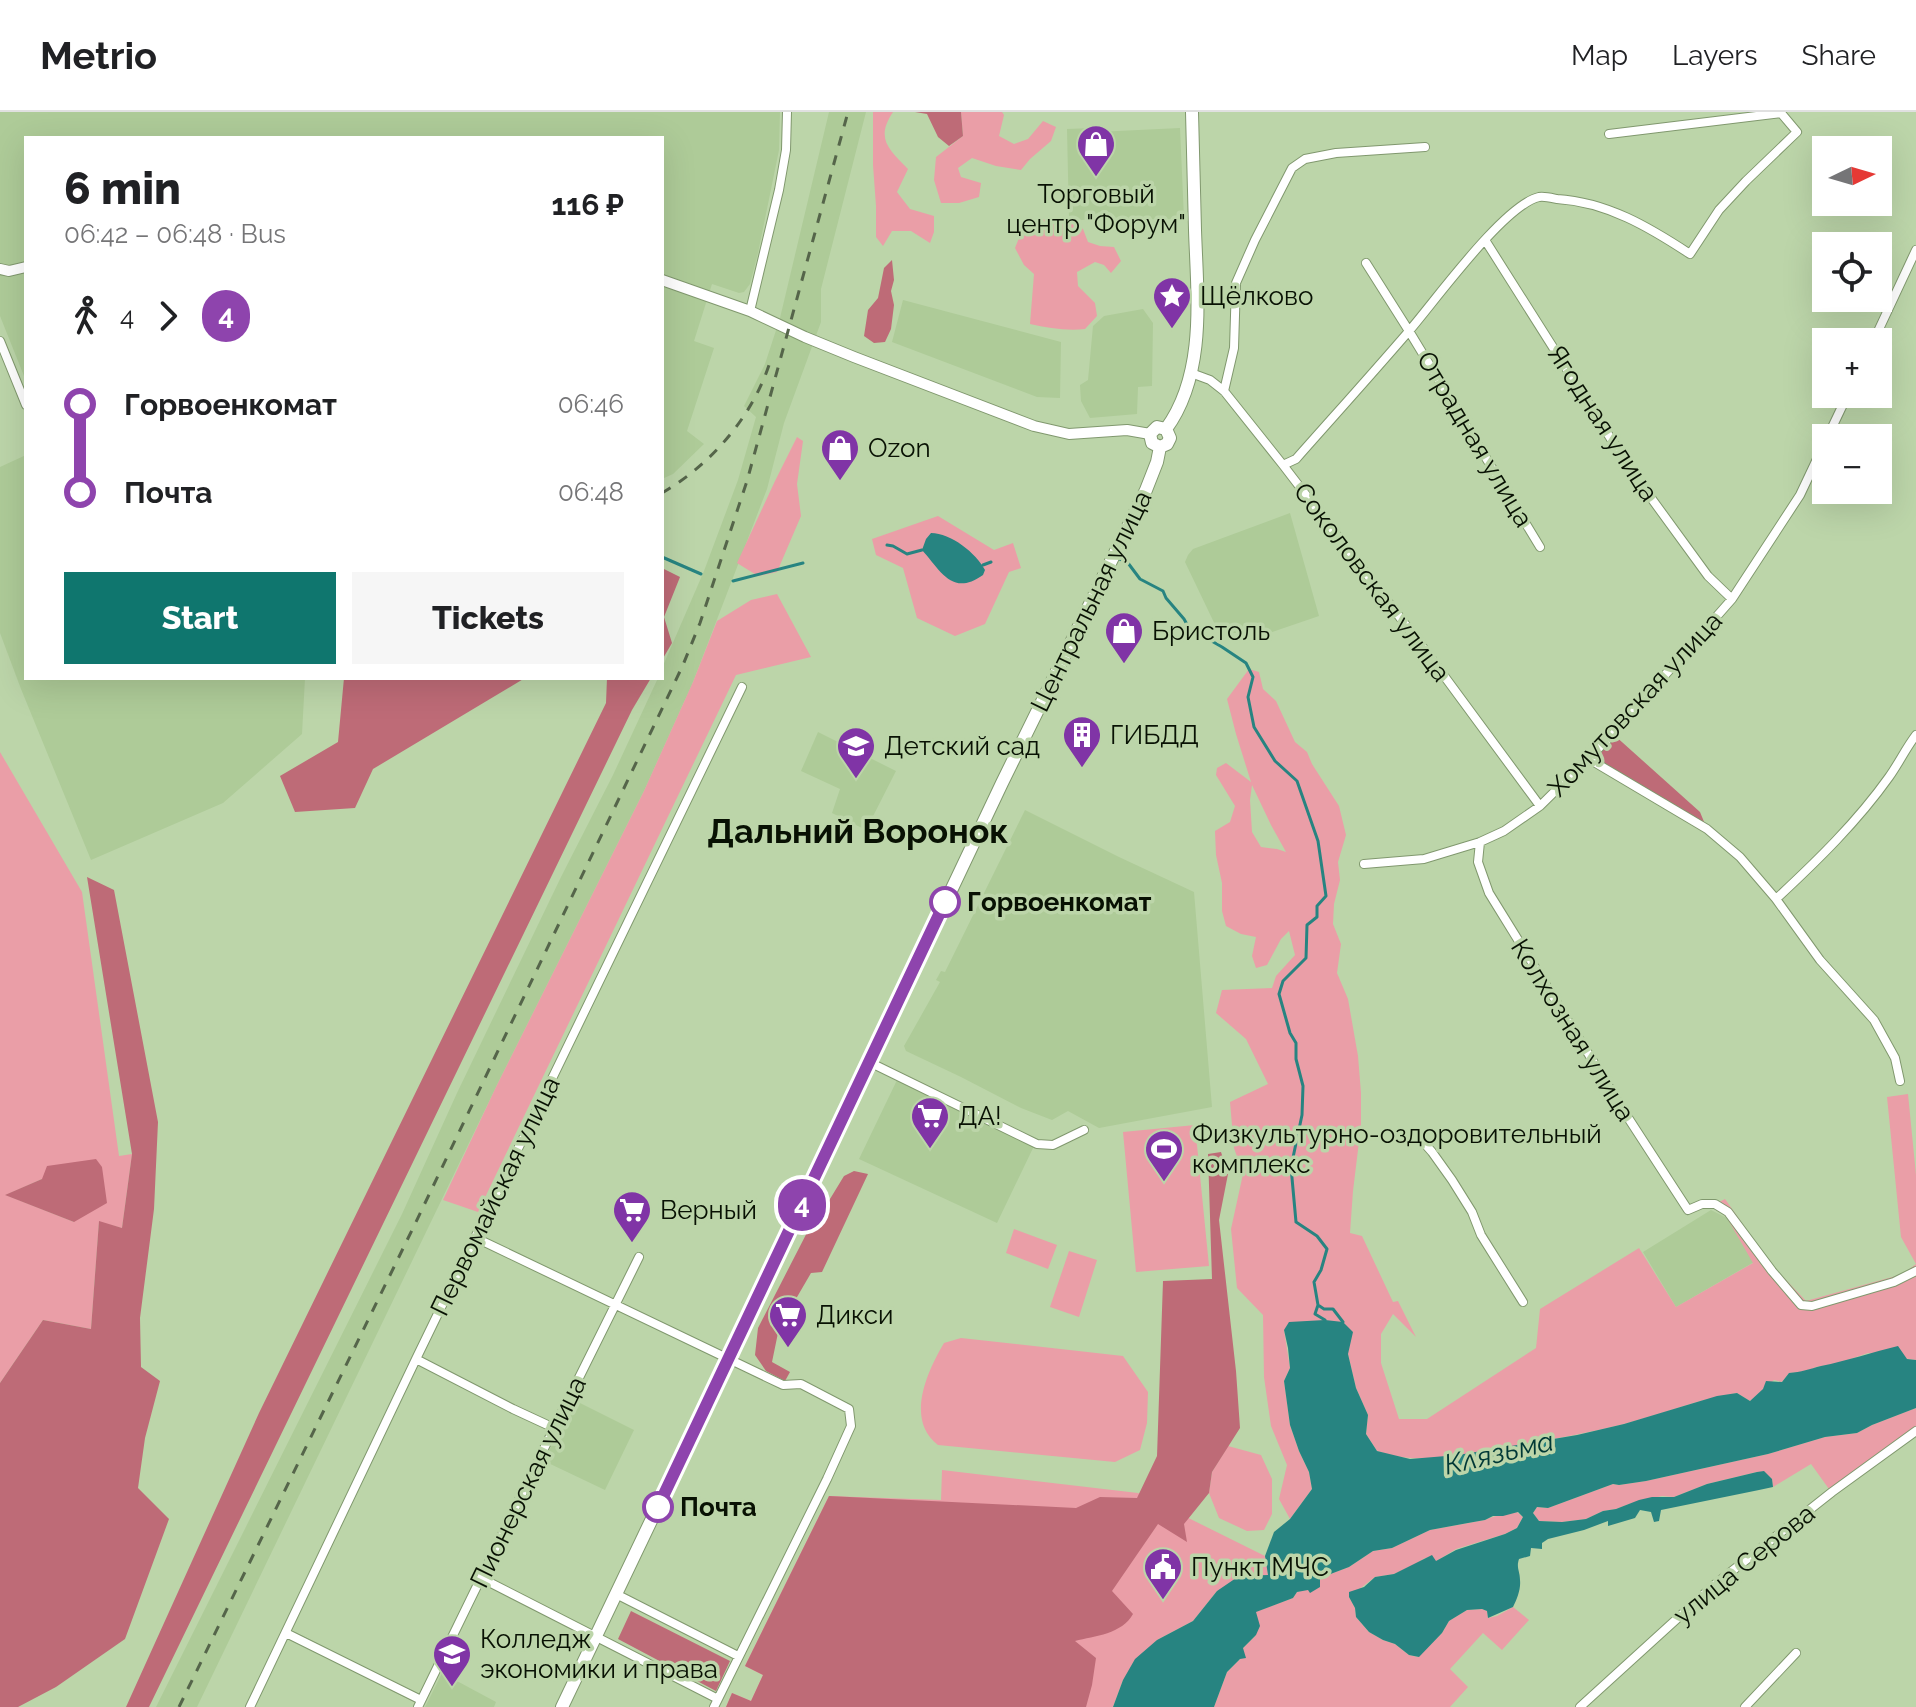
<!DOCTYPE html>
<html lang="en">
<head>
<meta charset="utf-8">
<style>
  :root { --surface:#fff; --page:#f6f6f6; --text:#202124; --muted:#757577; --line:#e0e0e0; --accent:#0f766e }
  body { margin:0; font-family:Raleway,sans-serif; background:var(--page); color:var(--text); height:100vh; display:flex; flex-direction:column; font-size:30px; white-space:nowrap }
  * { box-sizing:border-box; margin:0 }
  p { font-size:26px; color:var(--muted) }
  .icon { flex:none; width:44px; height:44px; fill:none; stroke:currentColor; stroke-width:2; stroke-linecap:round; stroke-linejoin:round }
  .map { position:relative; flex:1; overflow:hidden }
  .sheet { position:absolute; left:24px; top:24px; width:640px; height:544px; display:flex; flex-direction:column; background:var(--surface); border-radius:0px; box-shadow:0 8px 32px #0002 }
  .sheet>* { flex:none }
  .badge { padding:0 16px; border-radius:26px; font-size:28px; line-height:52px }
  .needle { width:52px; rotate:85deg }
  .controls { position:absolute; left:1812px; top:24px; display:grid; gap:16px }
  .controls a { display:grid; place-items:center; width:80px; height:80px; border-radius:0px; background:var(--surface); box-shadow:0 8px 32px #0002; font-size:40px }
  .map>.badge { position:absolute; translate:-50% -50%; box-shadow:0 0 0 4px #fff }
  .legs { display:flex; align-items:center; gap:12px; height:88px; padding:0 40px; font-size:26px }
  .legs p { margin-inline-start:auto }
  .headline { display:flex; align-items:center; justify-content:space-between; height:136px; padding:0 40px }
  h1 { font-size:44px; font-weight:800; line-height:60px }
  .action { display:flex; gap:16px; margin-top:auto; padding:16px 40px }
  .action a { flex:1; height:92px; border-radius:0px; background:var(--accent); color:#fff; font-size:32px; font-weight:800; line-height:92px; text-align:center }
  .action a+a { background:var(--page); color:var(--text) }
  ul { padding:0 40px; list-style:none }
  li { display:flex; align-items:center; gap:28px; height:88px; font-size:30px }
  li i { display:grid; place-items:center; width:12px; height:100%; margin:0 10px; background:currentColor }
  li i::after { content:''; width:20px; height:20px; margin:-10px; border:6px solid; border-radius:50%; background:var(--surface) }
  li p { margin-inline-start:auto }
  li:first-child i { background:linear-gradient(#0000 50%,currentColor 0) }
  li:last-child i { background:linear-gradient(currentColor 50%,#0000 0) }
  header { display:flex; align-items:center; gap:48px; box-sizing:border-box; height:112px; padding:0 40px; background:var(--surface); border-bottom:2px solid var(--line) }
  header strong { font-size:38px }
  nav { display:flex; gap:44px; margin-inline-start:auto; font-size:28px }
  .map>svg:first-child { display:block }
</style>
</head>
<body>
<header>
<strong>Metrio</strong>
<nav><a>Map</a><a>Layers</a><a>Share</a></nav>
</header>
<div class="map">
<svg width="1916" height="1595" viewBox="0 0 1916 1595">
  <rect width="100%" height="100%" fill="#bcd5a9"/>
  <!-- built -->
  <path fill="#aecb98" d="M0,0H780L779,38L758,141L750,172L744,180L739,181L712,172L694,229L714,236L687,319L704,332L673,362L662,367V26H26V269L0,204Z
    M829,0H866L821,177V210L784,311L767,377L693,570L644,679L496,975L197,1595H156L402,1102L457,981L561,765L613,663L658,566H662V556L704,459L738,368L756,305L744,294L765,252L780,206Z
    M1092,16L1097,20L1180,16L1184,107L1069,108L1067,17Z
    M903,188L1061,230L1060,286L1037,285L892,230Z
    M1143,197L1153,211L1152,274L1138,275L1137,302L1090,306L1081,289L1080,273L1088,268L1093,214L1104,204Z
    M26,343V566H305L302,622L223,691L91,748L21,577L0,521V355Z
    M1290,401L1319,504L1269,521H1219L1185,450L1188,443L1193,437Z
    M818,620L896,659L866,718L832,701L840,677L801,659Z
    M1025,698L1119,745L1194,780L1212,995L1099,1016L1068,999L1052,1008L1021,996L961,965L906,939L904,934L940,870L936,868L941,859L945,860Z
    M898,966L1034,1034L997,1111L859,1047Z
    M1711,1098L1727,1106L1754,1150L1676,1195L1643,1140Z
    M574,1288L634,1318L605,1378L544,1349Z
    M442,1561L496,1590L494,1595H425Z"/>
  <!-- green -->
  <path fill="#ea9ea7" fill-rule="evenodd" d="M873,0H893C875,27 889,37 908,57L897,80L910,97L934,104V120L930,131L911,119H892L883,134L876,125V94L873,53Z
    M961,0H1002L1004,3L999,24L1014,32L1028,27L1043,9L1056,15L1051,29L1030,47L1021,58L996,54L972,46L958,56L961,65L981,71L979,85L959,91H941L934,68L936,45L963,24Z
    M1038,105L1059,113L1071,109L1083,117L1088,130L1100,134L1114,135L1121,149L1111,161L1104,153L1095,150L1077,160L1078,174L1095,191L1097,204L1085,217C1067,219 1048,216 1030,212L1034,162L1024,153L1015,136L1023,116Z
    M797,325L803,329L797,372L801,404L777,460L758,464L737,451L775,369Z
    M938,404L994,438L1013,431L1021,456L1009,460L985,512L955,524L917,506L903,456L876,443L872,427Z
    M777,482L811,545L736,563L478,1100L443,1088L496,975L644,679L693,570L717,509L751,488Z
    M1249,557L1259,560L1263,577L1276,589L1295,630L1307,640L1312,652L1339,694L1346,723L1338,750L1340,768L1334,792L1333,812L1341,832L1337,861L1348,887L1358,944L1361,981V1013L1353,1079L1350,1121L1362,1124L1393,1190L1398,1189L1416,1225L1393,1202L1381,1222V1251L1399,1307H1427L1536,1236L1540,1197L1639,1136L1676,1195L1753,1151L1727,1106L1715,1092L1725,1087L1771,1152L1806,1189L1903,1162L1916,1152L1901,1125L1887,985L1908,982L1916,1063V1248L1868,1241L1839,1251L1816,1255L1806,1260L1789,1261L1782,1270L1774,1268L1750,1289L1737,1281C1699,1287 1662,1302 1624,1312C1579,1323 1532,1331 1486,1339C1447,1345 1415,1352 1377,1339L1366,1322L1368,1303L1356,1276L1348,1242L1284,1218L1290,1256L1284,1269L1290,1313L1299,1339L1309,1360L1312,1377L1290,1407L1279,1387L1287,1353L1271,1314L1264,1265L1263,1203L1237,1176L1231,1117L1243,1062L1234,1036L1230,990L1268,972L1246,927L1216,901L1222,878L1272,876L1276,864L1295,843L1289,819L1281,827L1267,853L1256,856L1252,844L1256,825L1241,822L1226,814L1222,799V771L1216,743L1215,719L1230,710L1235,694L1216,663L1217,656L1226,651L1251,670L1236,622L1227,587ZM1252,673L1271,713L1286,740L1277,737L1261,735L1252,720L1250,688Z
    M0,640L82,780L119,1044L132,1042L122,1116L99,1110L91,1217L43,1208L0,1271ZM42,1067L74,1110L6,1083Z
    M1195,1013L1209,1154L1136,1160L1123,1020Z
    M1014,1117L1057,1133L1048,1157L1006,1141Z
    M1069,1139L1097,1148L1079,1205L1050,1195Z
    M961,1226L1123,1244L1148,1280L1147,1311L1140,1338L1115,1350L938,1333C905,1308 927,1260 944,1231Z
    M1916,1296V1314L1829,1377L1811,1352L1773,1375L1772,1367L1764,1360H1757L1707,1372L1674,1385L1662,1384L1629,1392L1616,1397L1603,1399L1586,1407L1562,1410L1539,1409L1533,1401L1537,1395L1548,1396L1613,1372L1619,1373L1646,1369L1768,1342L1825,1325L1857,1321L1872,1313Z
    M1228,1334L1261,1343L1272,1367V1402L1264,1418L1247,1419L1219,1406L1209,1381L1212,1360Z
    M942,1358L1138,1381L1265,1444L1268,1463L1217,1479L1193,1509L1157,1528L1123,1568L1113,1595H726L732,1581L751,1589L763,1563L745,1554L829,1384L941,1388Z
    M1517,1400L1523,1405L1517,1416L1505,1422L1456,1437L1435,1450L1425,1446L1414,1453L1394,1462L1375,1465L1349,1485L1355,1496L1356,1505L1369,1520L1383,1528L1395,1532L1409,1543L1418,1545L1442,1521L1449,1509L1467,1498L1482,1497L1487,1499L1488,1506L1497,1504L1513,1495L1529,1508L1502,1538L1483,1521L1450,1557L1468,1575L1450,1595H1214L1227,1560L1240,1547L1243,1536L1256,1523L1255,1500L1293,1486L1297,1480L1308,1477L1310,1480L1320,1466L1349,1455L1373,1439L1392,1436L1430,1418L1485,1408C1495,1403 1506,1403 1517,1400Z"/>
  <!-- forest -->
  <path fill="#be6b77" d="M915,0H961L963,24L949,34L938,25L927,2Z
    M892,148L894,168L891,179L894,193L891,217L885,230L874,231L864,224L868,198L878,186L884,156Z
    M662,456L680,465L664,505L672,531L662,548Z
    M344,566H525L373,657L355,696L295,700L280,664L338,630Z
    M607,566H651L632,598L149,1595H126L259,1301L606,591Z
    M1613,622L1700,700L1707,717L1589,647Z
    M87,765L114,778L158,1010L154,1097L140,1206L141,1255L160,1269L145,1326L138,1376L169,1407L125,1527L56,1575L18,1595H0V1271L43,1208L91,1217L99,1109L122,1116L132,1042Z
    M1221,1040L1228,1062L1219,1108L1236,1259L1240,1316L1212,1360L1209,1381L1184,1412L1187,1430L1158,1412L1112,1479L1133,1502C1122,1522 1095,1524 1075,1529L1096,1546L1092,1573L1086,1595H726L732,1581L751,1589L763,1563L745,1554L829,1384L1076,1396L1100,1385L1137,1386L1157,1344L1163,1169L1212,1167L1208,1042Z
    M96,1047L102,1055L107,1091L74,1110L5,1083L42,1067L47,1054Z
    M854,1059L868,1062L822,1160L811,1161L779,1216L772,1250L790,1260L785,1269L766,1259L755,1243L758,1216L815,1105H819L844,1064Z
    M631,1499L730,1549L716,1579L618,1527Z"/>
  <!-- water -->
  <path fill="#278481" d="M931,421C951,421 976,441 985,458L983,463C952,485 941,459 922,438L926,427Z
    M1325,1208L1343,1210L1353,1220L1348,1242L1356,1276L1368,1303L1366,1322L1377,1339L1410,1347L1458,1343L1577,1323L1624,1312L1717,1284L1737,1281L1750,1289L1763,1277L1766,1269L1782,1270L1789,1261C1801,1260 1810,1257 1821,1254C1847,1249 1872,1240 1898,1234L1907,1247L1916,1248V1296L1872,1313L1857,1321L1825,1325L1768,1342L1646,1369L1619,1373L1613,1372L1548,1396L1537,1395L1533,1401L1539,1409L1562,1410L1586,1407L1603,1399L1616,1397L1639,1388L1652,1385H1674L1707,1372L1757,1360L1764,1359L1772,1367L1773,1375L1759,1378L1661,1398L1659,1409L1654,1410L1651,1400L1640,1398L1635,1406L1608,1414V1409L1584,1418L1548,1427L1542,1431V1437L1531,1436L1530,1444L1519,1447C1516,1456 1520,1459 1520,1468C1521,1477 1517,1487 1513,1495L1488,1506L1487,1499L1482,1497L1467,1498L1449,1509L1442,1521L1419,1545L1409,1543L1395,1532L1383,1528L1369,1520L1356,1505L1355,1496L1349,1485V1480L1364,1475L1375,1465L1394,1462L1432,1443L1436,1449L1456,1438L1505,1422L1517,1416L1523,1405L1518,1400L1503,1404H1493L1485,1408L1468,1411L1430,1418L1392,1436L1373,1439L1349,1455L1320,1466V1475L1310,1481L1308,1478L1297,1480L1293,1486L1256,1500L1260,1514L1256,1523L1243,1536L1246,1546L1240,1547L1227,1560L1214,1595H1113L1123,1568L1135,1547L1157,1528L1193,1509L1217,1479L1239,1464L1268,1463L1265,1444L1274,1420L1290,1407L1312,1377L1309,1360L1299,1339L1290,1313L1284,1269L1290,1256L1288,1236L1284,1218L1289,1210Z"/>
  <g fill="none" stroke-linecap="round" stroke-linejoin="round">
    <!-- stream -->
    <path stroke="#278481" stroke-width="3" d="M887,433L893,434L907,442L922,438
      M662,445L701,462
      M1115,445L1128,451L1140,467L1163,479L1166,486L1184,507L1189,516L1222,535L1246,551L1253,565L1248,585L1254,615L1275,649L1297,669L1318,729L1326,784L1317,794V805L1307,813L1306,846L1283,869L1279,882L1290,921L1296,931V947L1303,974L1302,1003L1291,1055L1296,1110L1317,1124L1327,1137L1321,1158L1314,1170L1318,1193L1324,1197H1333L1343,1210
      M983,453L991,450
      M733,469L803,451
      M1318,1193L1315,1202L1325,1208"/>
    <!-- minor casing -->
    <g stroke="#80986e" stroke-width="10">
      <path id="minor" d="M1485,128L1630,357L1708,464L1732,487
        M1366,151L1409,219L1540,435
        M750,199L779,78L786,38L787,0
        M0,229L26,293
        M1873,230L1916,138
        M1191,261L1210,268L1224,279L1283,353L1428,542L1540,694
        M1224,279L1234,236L1236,171L1255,128L1292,56L1305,47L1336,41L1425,35
        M1827,326L1848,282
        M1283,353L1296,347C1334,304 1372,262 1409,219C1435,189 1504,93 1539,85C1544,84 1552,86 1557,87C1607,90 1649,115 1690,142L1719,98L1746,69L1797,20L1781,1L1609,22
        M1589,647L1707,717L1740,745L1776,787L1820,848L1874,908L1895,946L1900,969
        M1480,730L1478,750L1489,781L1625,1001L1688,1098L1702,1092H1715L1728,1100L1772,1159L1801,1193L1812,1194L1894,1170L1916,1159
        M1364,752L1424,747L1480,730L1504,719L1540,694L1613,622L1732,487L1800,383L1826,328
        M1776,787C1817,749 1857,710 1889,665C1899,651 1906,636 1916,623
        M869,950L1037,1032L1053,1033L1084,1018
        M1417,1023L1432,1040L1452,1068L1472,1100L1481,1123L1523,1190
        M476,1126L783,1273L801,1272L849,1297L851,1314L827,1367L714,1595
        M416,1247L513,1297L554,1316
        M481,1466L718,1587
        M616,1482L738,1544
        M286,1521L421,1588
        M250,1595L416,1247L742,575
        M418,1595L554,1316L639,1145
        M1580,1595L1713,1474L1832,1380L1916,1319
        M1745,1595L1796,1541"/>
    </g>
    <!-- tertiary casing -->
    <g stroke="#80986e" stroke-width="12">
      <path id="tertiary" d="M0,157L9,159L26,155
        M662,168L750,199L805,225L854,245L1034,314L1069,322L1127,318L1150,322"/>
    </g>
    <!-- secondary casing -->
    <g stroke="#80986e" stroke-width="14">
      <path id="secondary" d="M1166,317C1207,261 1197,182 1195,118C1194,79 1193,39 1192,0
        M1160,335L1152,331L1150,322L1157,315L1166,317
        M562,1595L812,1072L1002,671L1146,378L1157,350L1160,335L1167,332L1170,326L1166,317"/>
    </g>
    <!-- minor -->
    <use href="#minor" stroke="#fff" stroke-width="8"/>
    <!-- tertiary -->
    <use href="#tertiary" stroke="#fff" stroke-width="10"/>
    <!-- secondary -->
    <use href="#secondary" stroke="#fff" stroke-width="12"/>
    <!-- rail -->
    <path stroke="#55654a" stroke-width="3" stroke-dasharray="10 10" stroke-linecap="butt" d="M662,381C712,352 754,303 771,247
      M179,1595L414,1114L683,553L700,511L747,369L848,0"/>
  </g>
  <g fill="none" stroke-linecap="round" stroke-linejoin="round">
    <!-- line-1 casing -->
    <g stroke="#fff" stroke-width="18">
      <path id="line-1" d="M658,1395L945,790"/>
    </g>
    <!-- line-1 -->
    <use href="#line-1" stroke="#8e44ad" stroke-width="12"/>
  </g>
  <!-- icons -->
  <defs>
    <g id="shop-pin" transform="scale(2)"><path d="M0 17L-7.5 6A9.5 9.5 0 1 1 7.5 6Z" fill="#8034a6" stroke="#bcd5a9"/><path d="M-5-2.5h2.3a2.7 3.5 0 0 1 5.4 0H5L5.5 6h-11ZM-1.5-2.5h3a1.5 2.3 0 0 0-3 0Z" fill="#fff"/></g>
    <g id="sight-pin" transform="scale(2)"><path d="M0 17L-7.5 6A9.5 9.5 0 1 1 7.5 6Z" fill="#8034a6" stroke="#bcd5a9"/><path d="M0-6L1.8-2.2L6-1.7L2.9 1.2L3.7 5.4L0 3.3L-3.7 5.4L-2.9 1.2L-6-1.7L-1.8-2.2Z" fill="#fff"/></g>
    <g id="building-pin" transform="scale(2)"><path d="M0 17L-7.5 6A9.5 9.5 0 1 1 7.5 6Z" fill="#8034a6" stroke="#bcd5a9"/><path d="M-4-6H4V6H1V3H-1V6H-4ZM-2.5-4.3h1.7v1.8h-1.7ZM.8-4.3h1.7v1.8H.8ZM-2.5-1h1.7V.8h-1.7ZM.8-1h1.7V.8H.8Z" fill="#fff"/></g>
    <g id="school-pin" transform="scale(2)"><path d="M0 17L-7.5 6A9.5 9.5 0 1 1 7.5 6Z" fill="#8034a6" stroke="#bcd5a9"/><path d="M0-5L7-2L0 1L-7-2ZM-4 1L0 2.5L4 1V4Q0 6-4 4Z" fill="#fff"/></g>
    <g id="supermarket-pin" transform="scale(2)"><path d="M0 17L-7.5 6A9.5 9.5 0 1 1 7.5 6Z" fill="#8034a6" stroke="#bcd5a9"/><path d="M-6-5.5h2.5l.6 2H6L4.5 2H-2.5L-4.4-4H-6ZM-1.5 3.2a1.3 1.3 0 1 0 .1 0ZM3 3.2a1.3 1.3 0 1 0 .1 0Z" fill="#fff"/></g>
    <g id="stadium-pin" transform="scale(2)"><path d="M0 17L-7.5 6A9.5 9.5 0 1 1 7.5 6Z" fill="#8034a6" stroke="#bcd5a9"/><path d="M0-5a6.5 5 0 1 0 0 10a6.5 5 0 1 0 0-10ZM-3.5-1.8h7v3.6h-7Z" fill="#fff"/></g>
    <g id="civic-pin" transform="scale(2)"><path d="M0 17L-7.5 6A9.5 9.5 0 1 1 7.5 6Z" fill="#8034a6" stroke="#bcd5a9"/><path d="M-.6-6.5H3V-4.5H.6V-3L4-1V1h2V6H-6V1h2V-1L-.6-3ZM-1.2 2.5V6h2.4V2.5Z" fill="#fff"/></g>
    <g id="university-pin" transform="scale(2)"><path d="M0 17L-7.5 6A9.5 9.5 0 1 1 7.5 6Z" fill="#8034a6" stroke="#bcd5a9"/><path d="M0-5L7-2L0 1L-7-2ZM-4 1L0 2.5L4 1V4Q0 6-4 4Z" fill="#fff"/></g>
  </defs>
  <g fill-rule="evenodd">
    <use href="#shop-pin" x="1096" y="32"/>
    <use href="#sight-pin" x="1172" y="184"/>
    <use href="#shop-pin" x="840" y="336"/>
    <use href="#shop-pin" x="1124" y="519"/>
    <use href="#building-pin" x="1082" y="623"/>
    <use href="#school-pin" x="856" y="634"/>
    <use href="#supermarket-pin" x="930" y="1004"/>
    <use href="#stadium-pin" x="1164" y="1037"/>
    <use href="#supermarket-pin" x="632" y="1098"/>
    <use href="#supermarket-pin" x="788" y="1203"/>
    <use href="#civic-pin" x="1163" y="1455"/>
    <use href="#university-pin" x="452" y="1542"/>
  </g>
  <!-- markers -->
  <g fill="#fff" stroke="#8e44ad" stroke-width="4">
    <circle cx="945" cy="790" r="14"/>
    <circle cx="658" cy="1395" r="14"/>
  </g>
  <g text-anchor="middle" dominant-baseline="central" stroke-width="7" stroke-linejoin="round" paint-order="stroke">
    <!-- poi labels -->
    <g font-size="26" fill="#081103" stroke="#bcd5a9" text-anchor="start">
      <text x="1096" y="82" text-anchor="middle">Торговый<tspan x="1096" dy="30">центр "Форум"</tspan></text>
      <text x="1200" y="184">Щёлково</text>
      <text x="868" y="336">Ozon</text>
      <text x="1152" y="519">Бристоль</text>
      <text x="1110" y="623">ГИБДД</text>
      <text x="884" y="634">Детский сад</text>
      <text x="958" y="1004">ДА!</text>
      <text x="1192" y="1022">Физкультурно-оздоровительный<tspan x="1192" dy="30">комплекс</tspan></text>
      <text x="660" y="1098">Верный</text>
      <text x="816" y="1203">Дикси</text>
      <text x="1191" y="1455">Пункт МЧС</text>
      <text x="480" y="1527">Колледж<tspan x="480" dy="30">экономики и права</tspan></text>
    </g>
    <!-- street labels -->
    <g font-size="26" fill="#081103" stroke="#bcd5a9">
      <text transform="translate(1603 311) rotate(57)">Ягодная улица</text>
      <text transform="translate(1475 327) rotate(59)">Отрадная улица</text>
      <text transform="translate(1372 470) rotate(53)">Соколовская улица</text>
      <text transform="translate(1091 489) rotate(-64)">Центральная улица</text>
      <text transform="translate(1635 592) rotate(-47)">Хомутовская улица</text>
      <text transform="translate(1573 918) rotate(58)">Колхозная улица</text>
      <text transform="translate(495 1084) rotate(-64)">Первомайская улица</text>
      <text transform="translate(528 1370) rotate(-64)">Пионерская улица</text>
      <text transform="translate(1744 1452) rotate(-39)">улица Серова</text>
    </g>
    <!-- stop labels -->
    <g font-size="26" font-weight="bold" fill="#081103" stroke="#bcd5a9" text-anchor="start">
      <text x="967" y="790">Горвоенкомат</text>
      <text x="680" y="1395">Почта</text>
    </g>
    <!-- water labels -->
    <g font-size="28" font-style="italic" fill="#003836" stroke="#bcd5a9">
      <text transform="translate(1499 1341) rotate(-13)">Клязьма</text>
    </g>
    <!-- district labels -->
    <g font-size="34" font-weight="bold" fill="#081103" stroke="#bcd5a9">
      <text x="858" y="719">Дальний Воронок</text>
    </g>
  </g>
</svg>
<div class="controls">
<a><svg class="needle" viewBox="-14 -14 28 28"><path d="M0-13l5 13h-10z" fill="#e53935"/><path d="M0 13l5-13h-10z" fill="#757577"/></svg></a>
<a><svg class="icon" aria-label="locate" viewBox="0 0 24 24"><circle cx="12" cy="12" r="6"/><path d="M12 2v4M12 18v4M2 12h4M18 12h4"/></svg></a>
<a>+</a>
<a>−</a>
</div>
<b class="badge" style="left:802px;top:1093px;background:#8e44ad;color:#fff">4</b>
<section class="sheet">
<div class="headline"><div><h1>6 min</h1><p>06:42 – 06:48 · Bus</p></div><b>116 ₽</b></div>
<div class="legs"><svg class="icon" aria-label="walk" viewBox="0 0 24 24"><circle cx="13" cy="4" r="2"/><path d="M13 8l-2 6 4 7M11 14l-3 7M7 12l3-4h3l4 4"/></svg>4<svg class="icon" aria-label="forward" viewBox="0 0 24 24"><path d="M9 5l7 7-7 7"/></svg><b class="badge" style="background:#8e44ad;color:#fff">4</b></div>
<ul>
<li><i style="color:#8e44ad"></i><b>Горвоенкомат</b><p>06:46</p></li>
<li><i style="color:#8e44ad"></i><b>Почта</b><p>06:48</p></li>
</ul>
<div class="action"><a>Start</a><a>Tickets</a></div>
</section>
</div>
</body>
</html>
